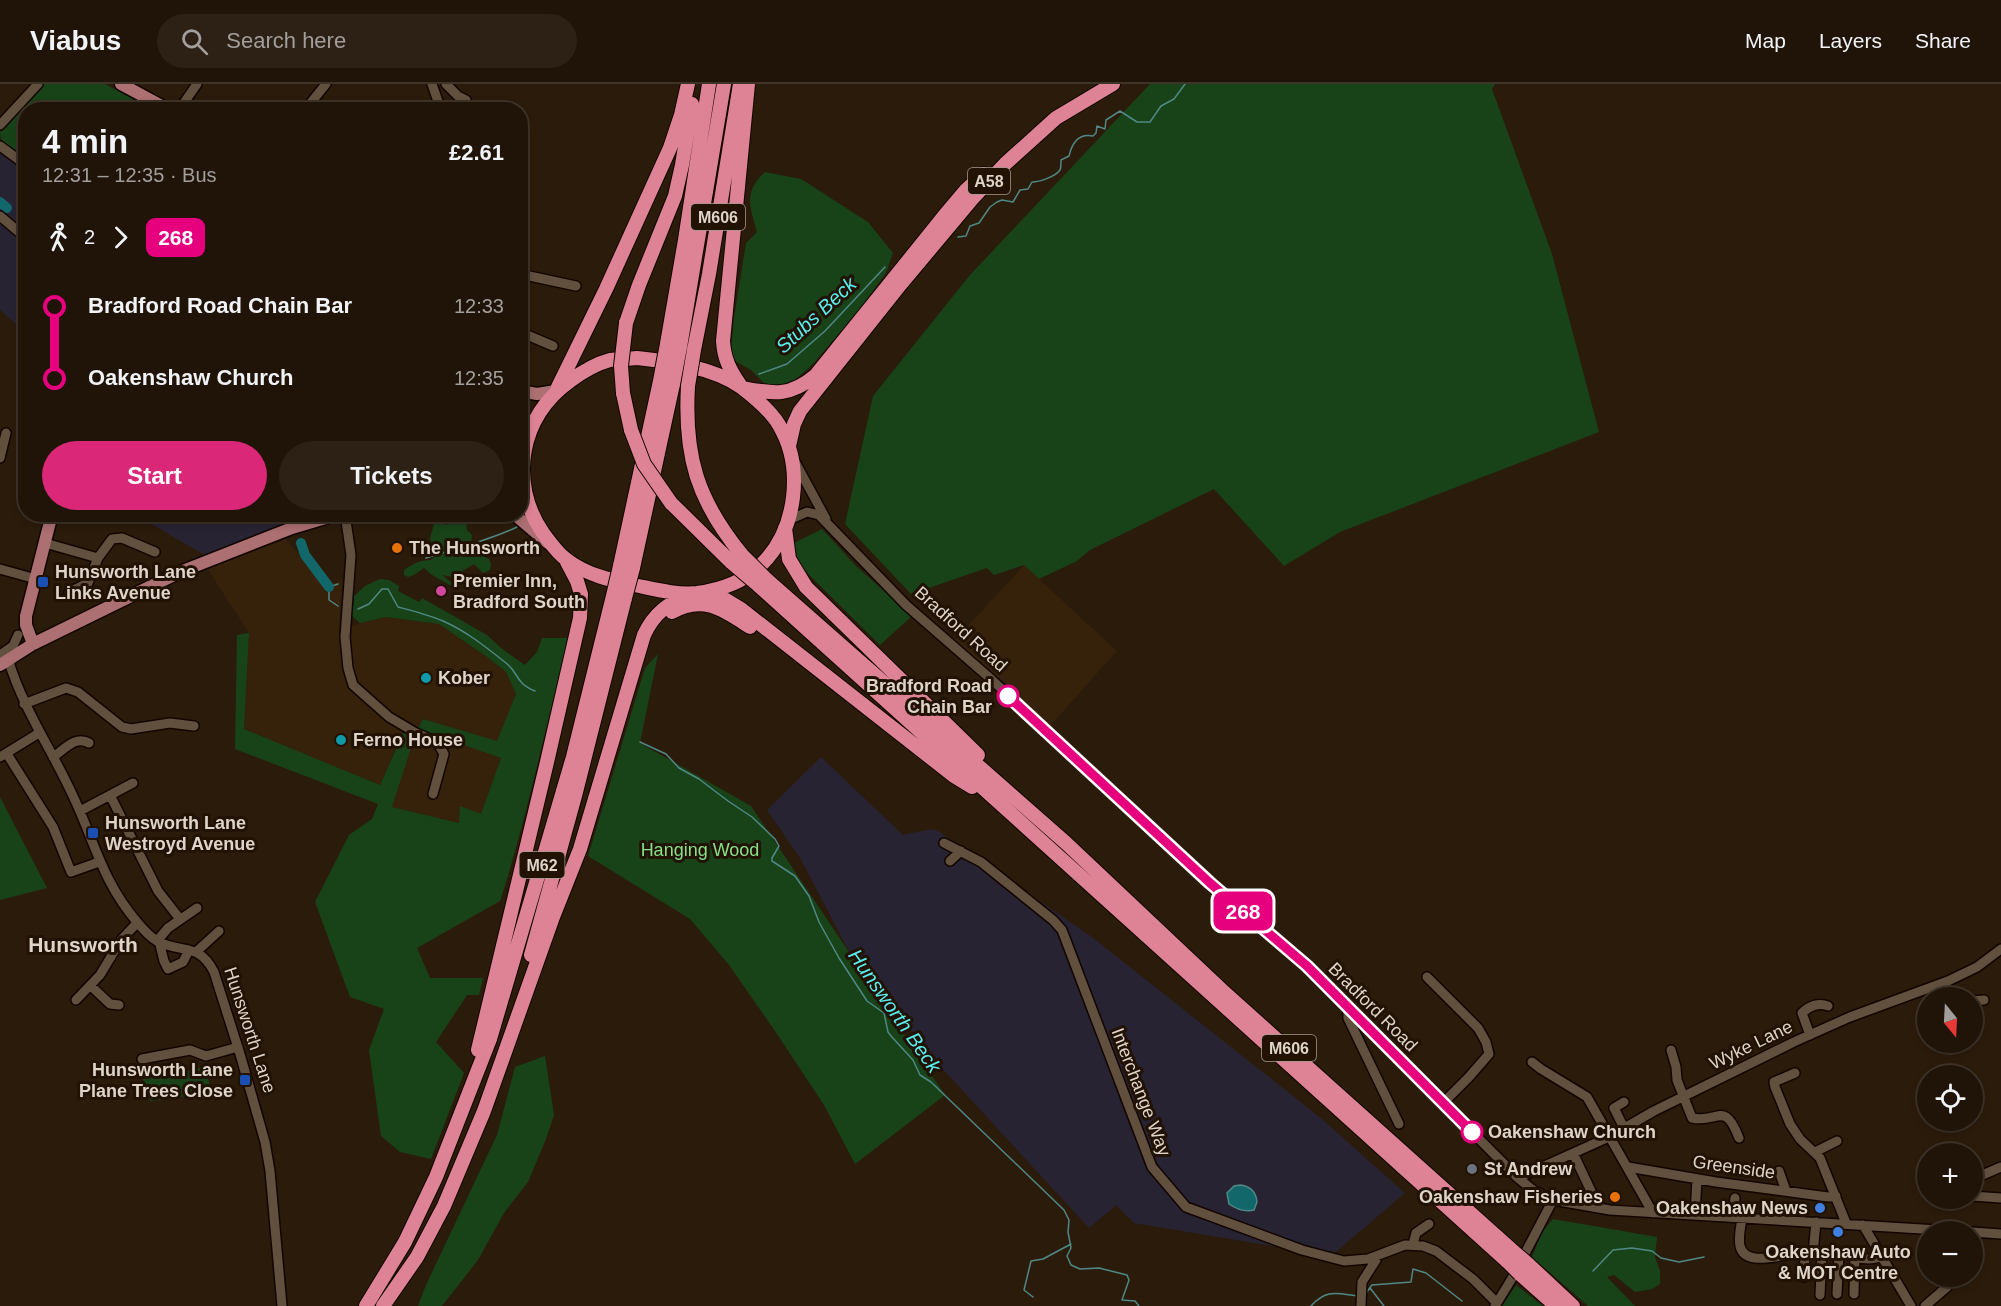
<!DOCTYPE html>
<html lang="en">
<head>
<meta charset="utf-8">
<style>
  :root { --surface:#201408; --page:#2d2116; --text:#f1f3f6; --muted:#a29e9c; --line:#3d3329; --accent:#db2777 }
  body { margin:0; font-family:Arial,sans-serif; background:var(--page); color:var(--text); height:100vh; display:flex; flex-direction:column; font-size:22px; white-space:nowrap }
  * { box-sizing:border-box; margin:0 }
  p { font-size:20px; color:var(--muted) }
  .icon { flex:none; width:33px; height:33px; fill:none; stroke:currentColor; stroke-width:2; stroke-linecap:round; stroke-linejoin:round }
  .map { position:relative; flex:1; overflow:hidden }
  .drawer { position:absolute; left:18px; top:18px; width:510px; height:420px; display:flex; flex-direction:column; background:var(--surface); border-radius:24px; box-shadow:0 3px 9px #0003,0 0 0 2px var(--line) }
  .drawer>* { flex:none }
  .badge { padding:0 12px; border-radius:9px; font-size:21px; line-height:39px }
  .needle { width:39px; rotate:162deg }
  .tools { position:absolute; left:1917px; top:903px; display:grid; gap:12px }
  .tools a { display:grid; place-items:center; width:66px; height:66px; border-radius:50%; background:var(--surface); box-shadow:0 3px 9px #0003,0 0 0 2px var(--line); font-size:30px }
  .map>.badge { position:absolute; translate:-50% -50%; box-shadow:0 0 0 3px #fff }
  .legs { display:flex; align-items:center; gap:9px; height:66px; padding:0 24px; font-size:20px }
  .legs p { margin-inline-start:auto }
  .headline { display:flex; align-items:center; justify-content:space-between; height:102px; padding:0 24px }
  h1 { font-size:33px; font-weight:700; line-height:45px }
  .cta { display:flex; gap:12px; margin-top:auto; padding:12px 24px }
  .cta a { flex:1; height:69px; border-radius:36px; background:var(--accent); color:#fff; font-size:24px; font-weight:700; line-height:69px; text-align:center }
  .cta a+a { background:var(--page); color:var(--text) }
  ul { padding:0 24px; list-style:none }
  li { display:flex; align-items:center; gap:21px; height:72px; font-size:22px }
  li i { display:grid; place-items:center; width:9px; height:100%; margin:0 8px; background:currentColor }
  li i::after { content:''; width:15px; height:15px; margin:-8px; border:4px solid; border-radius:50%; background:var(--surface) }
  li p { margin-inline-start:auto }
  li:first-child i { background:linear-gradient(#0000 50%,currentColor 0) }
  li:last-child i { background:linear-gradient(currentColor 50%,#0000 0) }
  header { display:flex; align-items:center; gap:36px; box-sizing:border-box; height:84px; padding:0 30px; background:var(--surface); border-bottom:2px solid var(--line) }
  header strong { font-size:28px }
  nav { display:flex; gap:33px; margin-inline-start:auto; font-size:21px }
  .search { width:420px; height:54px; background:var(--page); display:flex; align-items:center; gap:15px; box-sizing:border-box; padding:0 21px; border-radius:33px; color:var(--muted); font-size:22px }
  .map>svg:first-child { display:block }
</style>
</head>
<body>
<header>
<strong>Viabus</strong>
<div class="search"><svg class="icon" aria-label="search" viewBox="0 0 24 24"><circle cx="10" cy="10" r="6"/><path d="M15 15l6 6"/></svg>Search here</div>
<nav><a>Map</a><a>Layers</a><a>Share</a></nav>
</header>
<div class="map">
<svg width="2001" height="1222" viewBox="0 0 2001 1222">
  <rect width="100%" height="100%" fill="#2b1b0b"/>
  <!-- built -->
  <path fill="#36210b" d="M286,455L326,502L342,496L339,548L360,539L386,533L439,540L487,573L506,588L516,610L497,658L423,636L418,645L501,674L481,730L459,739L392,723L416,649L405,643L380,701L244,645L249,549L207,484Z
    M1024,481L1117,567L1050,642L955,556Z"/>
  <!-- industrial -->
  <path fill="#282332" d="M0,63L25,83V248L0,226Z
    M136,431H281L286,440L208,473Z
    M821,673L903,751L931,745L938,747L1092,853L1322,1035L1405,1109L1331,1172L1134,1139L1116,1121L1089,1144L939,981L852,873L800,774L767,726Z"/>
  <!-- green -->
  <path fill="#184319" d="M43,0H105L151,25L26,26L25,76C15,68 0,62 0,48Z
    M1150,0H1495L1492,5L1552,170L1599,348L1340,448L1284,482L1214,405L1090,466L1077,477L1039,495L1024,481L994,491L987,484L911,510L845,440L873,312L970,191Z
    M765,88L801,95L868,138L893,169L886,189L859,226L813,280L796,295L779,302L764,299L751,286L735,277L731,266L734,234L746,159L757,148C750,123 743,108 765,88Z
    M458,434L466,438L467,446L472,451L471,459H479L483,464L480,471L489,475L491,480L490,486L483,489L474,480L464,486L461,483L464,488L458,494L442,491L458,504L457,505L432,491L424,484L414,491L408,493L404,491V486C413,480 419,476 431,476L435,472L430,454L435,436L447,441Z
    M822,445L856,482L912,532L880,561L802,484L798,477L794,459Z
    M380,495L389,496L399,502L398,507L419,518L422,514L487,551L501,564L525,581L537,568L542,554H569C545,642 528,731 500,817L417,864L430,894H483L479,911H467L436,958L464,989L431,1075L400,1068L381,1052L369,966L384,925L350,913L315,818L349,751L372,735L378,720L235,665L237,551L249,549L244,645L380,701L406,643L416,649L392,723L459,739L460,722L481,730L501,674L418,645L423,635L497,657L516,610L506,588L487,573L439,540L386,533L360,539L352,532L354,512L365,502Z
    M658,570L640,659L751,722L945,1011L855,1080L824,1021L775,947L729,881L690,835L588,772L645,584Z
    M0,713L47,804L0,816Z
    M545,972L554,1031L546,1055L528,1098L504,1129L478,1176L442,1222H418L426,1201L497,1051L515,983Z
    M205,983L212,1009L150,1017L143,995Z
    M1553,1135L1657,1153L1655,1173L1660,1187V1200L1652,1205L1635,1208L1614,1191L1607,1193L1635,1222H1588L1532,1173L1542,1148Z
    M1516,1201L1543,1222H1502Z"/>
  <!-- water -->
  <path fill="#116769" stroke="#4f8886" stroke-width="1.5" d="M1240,1101C1251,1102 1256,1108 1257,1118L1254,1126C1245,1128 1236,1125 1229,1120L1227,1109L1234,1102Z"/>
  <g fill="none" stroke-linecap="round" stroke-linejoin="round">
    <!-- stream -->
    <path stroke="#4f8886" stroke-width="1.5" d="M958,153L966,152L970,142L979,139L990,123L997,118L1002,116L1013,118L1020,106L1028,105L1032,98C1039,98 1055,93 1060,86C1061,84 1061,79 1061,76L1069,72C1072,59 1079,49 1093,52L1096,49L1097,42L1105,45L1106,36L1120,27L1137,38H1150L1161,22L1174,15L1185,0
      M759,290L787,280L825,247L885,183
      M426,474C457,464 488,457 517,443
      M338,522L329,516V503L338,500
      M358,525L369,520L382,505H388L398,523C413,527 429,531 443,537C466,547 486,563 506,579C520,590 514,598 535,607
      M640,658L666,670L679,684L699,695L728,717L752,733L775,755L779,762L772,774V777L795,792L809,812L819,838L839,874L867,917L884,929L888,948L891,952L913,976L920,991L931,998L1064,1126L1069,1136L1068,1148L1071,1164L1067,1172L1071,1181L1080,1185L1099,1184L1127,1191L1129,1196L1122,1216L1135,1217L1139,1222
      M1593,1187L1613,1166L1632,1164L1652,1167L1661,1174L1679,1178L1704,1173
      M1370,1204L1384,1222
      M1366,1209L1372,1201L1411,1198L1413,1185L1426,1189L1462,1217
      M1033,1213L1024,1206L1031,1177L1043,1175L1071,1160
      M1311,1222C1327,1204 1338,1210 1359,1212"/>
    <!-- river -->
    <path stroke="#116769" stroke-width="10" d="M0,118L7,124
      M301,459L305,471L329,503"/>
    <!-- minor casing -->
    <g stroke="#120500" stroke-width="12">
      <path id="minor" d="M432,0L441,26
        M446,0L458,12L466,16
        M179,26L197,0
        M305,26L326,0
        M0,41L38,0
        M0,62L26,81
        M0,132L26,154
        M520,190L576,202
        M520,248L553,262
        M0,374L6,349
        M794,376L826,435
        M345,430L351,471L345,553L348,584L353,601L389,633L416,649L437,658L444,670L433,710
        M787,437L807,428L819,431L906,521L992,596L1210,799L1307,882L1518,1094L1533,1106L1553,1116L1610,1126L1971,1148
        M45,459L98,474
        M0,485L36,495
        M69,508L88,499L98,474L112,455L122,454L155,468
        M0,571L13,562L18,551
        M8,575C24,627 51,664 73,712C95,758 102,797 137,838C142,844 150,853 157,857C182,870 199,858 214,888L240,970L265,1058L270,1087L282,1222
        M24,620L66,604L78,608L122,643L131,645L170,639L194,642
        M7,670L53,743L71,788L99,778
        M0,673L39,649
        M53,673C64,666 75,651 89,659
        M110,711L158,807L180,835
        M80,727L133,699
        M944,759L981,778L1053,836L1062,846L1152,1083L1186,1123L1302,1166L1344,1177L1368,1175L1405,1161L1423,1162L1436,1167L1473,1195L1496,1218
        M950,777L961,767
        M157,857L168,844L197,824
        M159,857L164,877L168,885L183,878L189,866
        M196,868L219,847
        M1427,893L1478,944L1486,958L1489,970L1469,993L1442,1020
        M91,902L110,920L119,921
        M1936,902L1950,914
        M76,916L100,891L121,856L137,839
        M1972,917L1984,916
        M1348,923V934L1399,1040
        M1810,951L1802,929C1809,922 1819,918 1828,922
        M1671,966L1676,983L1677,996L1692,1034C1718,1040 1724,1015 1739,1054
        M142,975L190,966L206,972L238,963
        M1532,978L1541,985L1587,1013L1653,1129
        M1795,989L1774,998L1775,1003L1790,1040L1800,1055L1820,1074L1846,1139
        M1624,1018L1614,1024L1624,1044
        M1815,1068L1837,1057
        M1573,1069L1599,1124
        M1628,1083L1716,1098L1828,1113L1836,1112
        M1779,1087L1786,1107
        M1980,1092L2001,1083
        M1518,1094L1609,1053L1654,1027L1796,957L1850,933L1948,897L1977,883L2001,865
        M1972,1112L2001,1114
        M1695,1131L1697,1095
        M1733,1133L1735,1114
        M1742,1133C1741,1142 1738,1154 1740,1162C1744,1181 1774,1173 1787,1171
        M1863,1141L1911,1222
        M1972,1148L2001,1150
        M1413,1160L1416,1149L1429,1140
        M1813,1169L1816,1138
        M1804,1193L1805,1169L1852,1171C1859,1176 1874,1176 1881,1172
        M1837,1210L1839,1170
        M1854,1210L1855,1174
        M1820,1211L1822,1169
        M1361,1222L1362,1198L1376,1176V1173
        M1495,1222L1511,1196L1553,1116
        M1925,1222L1947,1203L1948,1192"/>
    </g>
    <!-- major casing -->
    <g stroke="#120500" stroke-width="15">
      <path id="major" d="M121,0L169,26
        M520,307L537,310L556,307
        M520,342L523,369
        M514,430L548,459
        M33,560L26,541V532L52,430
        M0,581L33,560L180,488L292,444L339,430"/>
    </g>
    <!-- highway casing -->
    <g stroke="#120500" stroke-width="16">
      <path id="highway" d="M626,239L639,201L675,112L682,81L692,20
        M667,260L685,156L709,0
        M680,263L724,0
        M694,266L709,190L740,0
        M637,274C671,278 712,283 741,303C754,313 771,327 779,341C804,383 797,445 762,480C745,497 721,506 697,509C676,511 654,505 634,501C610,496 587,491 567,476C557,469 550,458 543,449C508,398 520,332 570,297C582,288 595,280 610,276C619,275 628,275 637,274Z
        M740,301C730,286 724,275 723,257L748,0
        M688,302C684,372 697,416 742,471
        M558,303L606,205L670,64L681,31L688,0
        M743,304C774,310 790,313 816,291L945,131L966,106L983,90
        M623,309L631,346
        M789,362L794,340L800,327L900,201L972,115L1005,80L1056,34L1113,0
        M671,419L732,479
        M785,444L789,475L806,503L978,671
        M620,482L660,297
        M633,484L673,300
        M766,495L1066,759L1225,909L1514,1168
        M758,501L1508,1178
        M705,509L726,516L741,525L954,692L972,703
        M672,528C703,510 724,526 750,543
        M531,871L575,712L625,514
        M478,966L547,678L580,534L581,510L577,497L567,478
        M1528,1180L1573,1222
        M1520,1190L1556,1222
        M366,1222L405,1158L436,1093L490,955L573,673L613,512
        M383,1222L417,1173L444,1122L484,1027L553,833L580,765L644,551C654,529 668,520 689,510"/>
    </g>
    <!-- minor -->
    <use href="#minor" stroke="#62503e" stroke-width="9"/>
    <!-- major -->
    <use href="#major" stroke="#ac6f72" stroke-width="12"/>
    <!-- highway -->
    <use href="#highway" stroke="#de8395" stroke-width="14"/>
    <!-- highway-bridge casing -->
    <g stroke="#120500" stroke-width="16" stroke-linecap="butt">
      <path id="highway-bridge" d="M660,297L667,260
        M673,300L680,263
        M688,302L694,266
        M623,309L621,282L626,239
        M631,346L644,380L671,419
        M742,471L766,495
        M732,479L758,501
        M613,512L620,482
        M625,514L633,484
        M1514,1168L1528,1180
        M1508,1178L1520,1190"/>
    </g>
    <!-- highway-bridge -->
    <use href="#highway-bridge" stroke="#de8395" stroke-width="14"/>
  </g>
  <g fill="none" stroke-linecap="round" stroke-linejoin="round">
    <!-- line-1 casing -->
    <g stroke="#fff" stroke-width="14">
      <path id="line-1" d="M1008,612L1210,799L1307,882L1472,1048"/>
    </g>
    <!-- line-1 -->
    <use href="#line-1" stroke="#e6007e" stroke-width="9"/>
  </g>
  <!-- markers -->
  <g fill="#e8710a" stroke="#211203" stroke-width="2">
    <circle cx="397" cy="464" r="6"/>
    <circle cx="1615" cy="1113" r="6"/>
  </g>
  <g fill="#1a4fb4" stroke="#211203" stroke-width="2">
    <rect x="37" y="492" width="12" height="12" rx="3"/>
    <rect x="87" y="743" width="12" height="12" rx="3"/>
    <rect x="239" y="990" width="12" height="12" rx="3"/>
  </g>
  <circle fill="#d1479c" stroke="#211203" stroke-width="2" cx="441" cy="507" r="6"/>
  <g fill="#0f9aa8" stroke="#211203" stroke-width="2">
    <circle cx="426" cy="594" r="6"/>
    <circle cx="341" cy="656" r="6"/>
  </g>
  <g fill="#fff" stroke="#e6007e" stroke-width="3">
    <circle cx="1008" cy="612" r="10"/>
    <circle cx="1472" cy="1048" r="10"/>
  </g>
  <circle fill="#6b7280" stroke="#211203" stroke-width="2" cx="1472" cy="1085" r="6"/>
  <g fill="#3f7fe0" stroke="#211203" stroke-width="2">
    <circle cx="1820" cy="1124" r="6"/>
    <circle cx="1838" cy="1148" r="6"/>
  </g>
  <g text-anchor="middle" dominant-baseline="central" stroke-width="6" stroke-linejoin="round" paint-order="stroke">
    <!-- shield labels -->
    <g fill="#211203" stroke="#a69a8e" stroke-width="1.5">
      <rect x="968" y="84" width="42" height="26" rx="4.5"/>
      <rect x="691" y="120" width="54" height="26" rx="4.5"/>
      <rect x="519.5" y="768" width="45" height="26" rx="4.5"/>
      <rect x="1262" y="951" width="54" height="26" rx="4.5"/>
    </g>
    <g font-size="16" font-weight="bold" fill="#dfd4ca">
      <text x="989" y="97">A58</text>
      <text x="718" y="133">M606</text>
      <text x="542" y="781">M62</text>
      <text x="1289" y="964">M606</text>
    </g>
    <!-- poi labels -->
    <g font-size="18" font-weight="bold" fill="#dfd4ca" stroke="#211203" text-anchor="start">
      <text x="409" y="464">The Hunsworth</text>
      <text x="55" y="488">Hunsworth Lane<tspan x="55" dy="21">Links Avenue</tspan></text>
      <text x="453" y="497">Premier Inn,<tspan x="453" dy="21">Bradford South</tspan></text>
      <text x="438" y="594">Kober</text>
      <text x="353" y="656">Ferno House</text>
      <text x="105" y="739">Hunsworth Lane<tspan x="105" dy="21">Westroyd Avenue</tspan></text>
      <text x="233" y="986" text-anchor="end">Hunsworth Lane<tspan x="233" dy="21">Plane Trees Close</tspan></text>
      <text x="1484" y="1085">St Andrew</text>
      <text x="1603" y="1113" text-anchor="end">Oakenshaw Fisheries</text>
      <text x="1808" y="1124" text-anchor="end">Oakenshaw News</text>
      <text x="1838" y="1168" text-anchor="middle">Oakenshaw Auto<tspan x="1838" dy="21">&amp; MOT Centre</tspan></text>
    </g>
    <!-- street labels -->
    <g font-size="18" fill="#dfd4ca" stroke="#211203">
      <text transform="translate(961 545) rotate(42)">Bradford Road</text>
      <text transform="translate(1373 923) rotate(45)">Bradford Road</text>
      <text transform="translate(250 946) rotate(72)">Hunsworth Lane</text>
      <text transform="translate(1751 961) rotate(-26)">Wyke Lane</text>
      <text transform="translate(1141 1008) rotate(69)">Interchange Way</text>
      <text transform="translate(1734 1083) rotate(8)">Greenside</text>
    </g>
    <!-- stop labels -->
    <g font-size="18" font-weight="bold" fill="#dfd4ca" stroke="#211203" text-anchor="end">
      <text x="992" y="602">Bradford Road<tspan x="992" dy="21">Chain Bar</tspan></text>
      <text x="1488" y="1048" text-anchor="start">Oakenshaw Church</text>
    </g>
    <!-- park labels -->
    <g font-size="18" fill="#85e286" stroke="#211203">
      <text x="700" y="766">Hanging Wood</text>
    </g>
    <!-- water labels -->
    <g font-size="20" font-style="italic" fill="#59edef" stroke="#211203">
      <text transform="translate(816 231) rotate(-43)">Stubs Beck</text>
      <text transform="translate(895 927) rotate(55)">Hunsworth Beck</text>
    </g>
    <!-- quarter labels -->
    <g font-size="21" font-weight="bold" fill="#dfd4ca" stroke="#211203">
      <text x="83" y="860">Hunsworth</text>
    </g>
  </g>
</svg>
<div class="tools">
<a><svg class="needle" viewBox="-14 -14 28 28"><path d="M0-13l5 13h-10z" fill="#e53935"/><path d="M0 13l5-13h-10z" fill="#a29e9c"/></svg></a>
<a><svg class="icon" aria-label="locate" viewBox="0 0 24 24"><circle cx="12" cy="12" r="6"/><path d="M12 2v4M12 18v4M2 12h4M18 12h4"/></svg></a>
<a>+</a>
<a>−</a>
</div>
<b class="badge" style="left:1243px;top:827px;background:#e6007e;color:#fff">268</b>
<section class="drawer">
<div class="headline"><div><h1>4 min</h1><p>12:31 – 12:35 · Bus</p></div><b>£2.61</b></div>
<div class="legs"><svg class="icon" aria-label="walk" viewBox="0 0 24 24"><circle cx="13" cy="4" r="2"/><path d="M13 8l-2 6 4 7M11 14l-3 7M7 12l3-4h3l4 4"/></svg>2<svg class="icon" aria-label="forward" viewBox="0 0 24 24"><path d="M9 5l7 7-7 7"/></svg><b class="badge" style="background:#e6007e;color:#fff">268</b></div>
<ul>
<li><i style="color:#e6007e"></i><b>Bradford Road Chain Bar</b><p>12:33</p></li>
<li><i style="color:#e6007e"></i><b>Oakenshaw Church</b><p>12:35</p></li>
</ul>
<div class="cta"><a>Start</a><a>Tickets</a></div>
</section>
</div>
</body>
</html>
